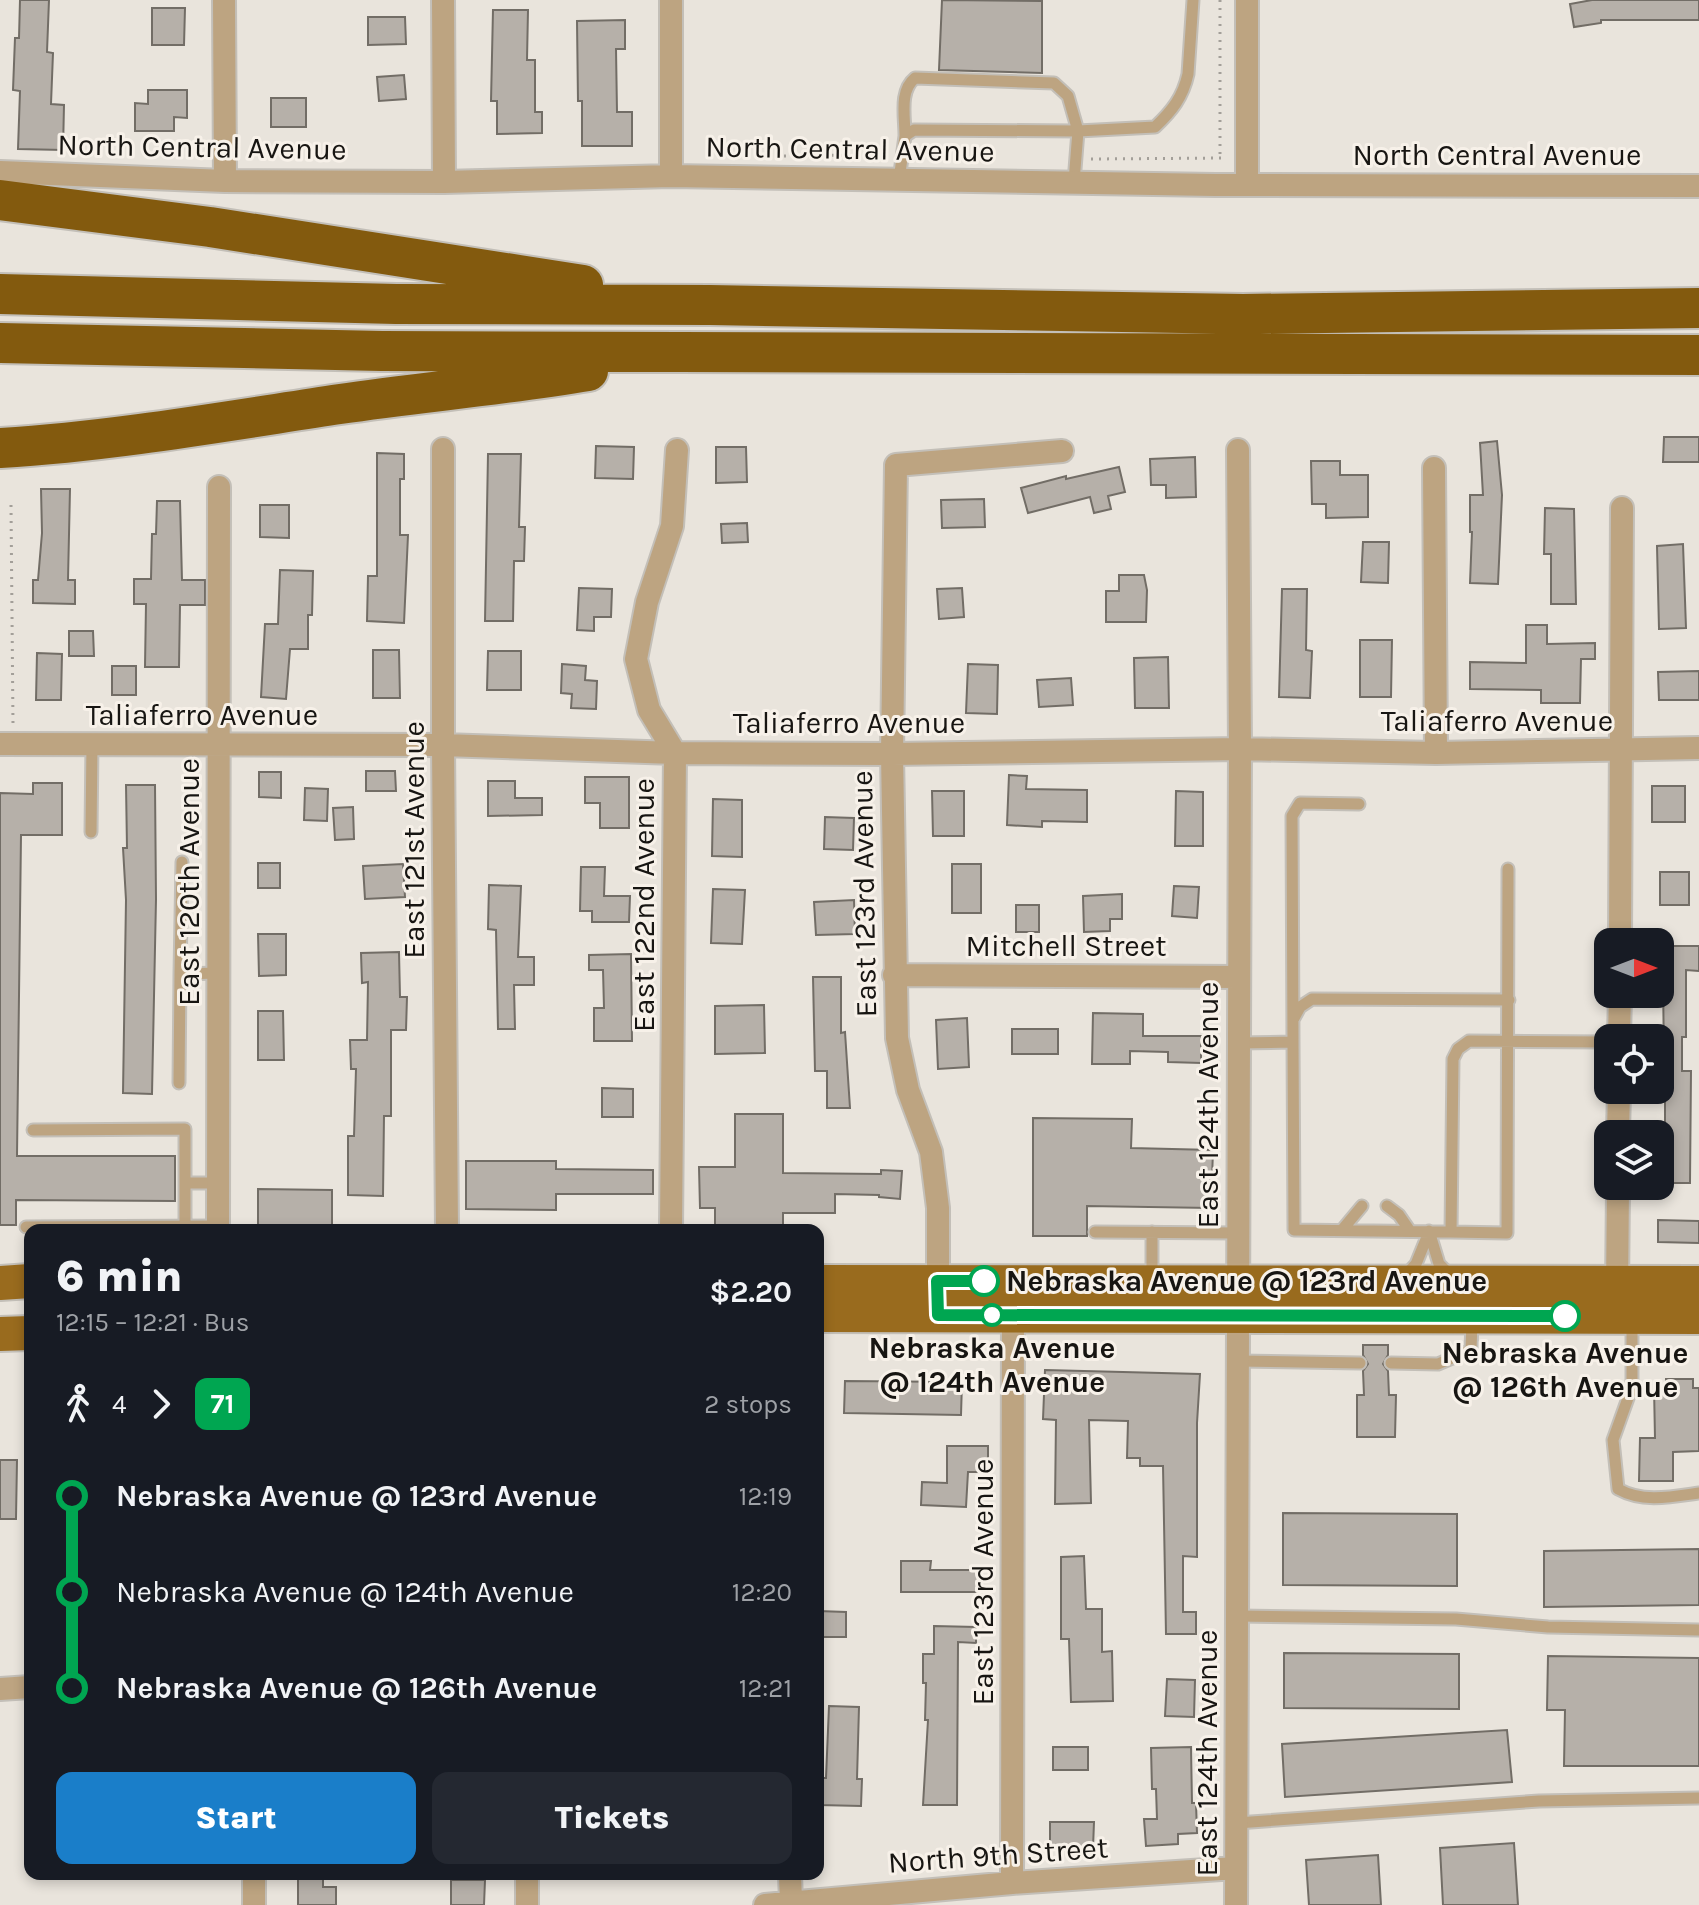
<!DOCTYPE html>
<html lang="en">
<head>
<meta charset="utf-8">
<style>
  :root { --surface:#171b24; --page:#242831; --text:#f1f3f6; --muted:#9ea1a6; --accent:#1a7ec9 }
  body { margin:0; font-family:Karla,sans-serif; background:var(--page); color:var(--text); height:100vh; display:flex; flex-direction:column; font-size:30px; white-space:nowrap }
  * { box-sizing:border-box; margin:0 }
  p { font-size:26px; color:var(--muted) }
  .icon { flex:none; width:44px; height:44px; fill:none; stroke:currentColor; stroke-width:2; stroke-linecap:round; stroke-linejoin:round }
  .map { position:relative; flex:1; overflow:hidden }
  .drawer { position:absolute; left:24px; top:1224px; width:800px; height:656px; display:flex; flex-direction:column; background:var(--surface); border-radius:16px; box-shadow:0 4px 12px #0003 }
  .drawer>* { flex:none }
  .badge { padding:0 16px; border-radius:12px; font-size:28px; line-height:52px }
  .needle { width:52px; rotate:90deg }
  .tools { position:absolute; left:1594px; top:928px; display:grid; gap:16px }
  .tools a { display:grid; place-items:center; width:80px; height:80px; border-radius:16px; background:var(--surface); box-shadow:0 4px 12px #0003; font-size:40px }
  .map>.badge { position:absolute; translate:-50% -50%; box-shadow:0 0 0 4px #fff }
  .legs { display:flex; align-items:center; gap:12px; height:88px; padding:0 32px; font-size:26px }
  .legs p { margin-inline-start:auto }
  .overview { display:flex; align-items:center; justify-content:space-between; height:136px; padding:0 32px }
  h1 { font-size:44px; font-weight:800; line-height:60px }
  .action { display:flex; gap:16px; margin-top:auto; padding:16px 32px }
  .action a { flex:1; height:92px; border-radius:16px; background:var(--accent); color:#fff; font-size:32px; font-weight:800; line-height:92px; text-align:center }
  .action a+a { background:var(--page); color:var(--text) }
  ul { padding:0 32px; list-style:none }
  li { display:flex; align-items:center; gap:28px; height:96px; font-size:30px }
  li i { display:grid; place-items:center; width:12px; height:100%; margin:0 10px; background:currentColor }
  li i::after { content:''; width:20px; height:20px; margin:-10px; border:6px solid; border-radius:50%; background:var(--surface) }
  li p { margin-inline-start:auto }
  li:first-child i { background:linear-gradient(#0000 50%,currentColor 0) }
  li:last-child i { background:linear-gradient(currentColor 50%,#0000 0) }
  .map>svg:first-child { display:block }
</style>
</head>
<body>
<div class="map">
<svg width="1699" height="1905" viewBox="0 0 1699 1905">
  <rect width="100%" height="100%" fill="#e9e4dc"/>
  <!-- building -->
  <path fill="#b6b0a9" stroke="#726d66" stroke-width="2" d="M20,0H49L47,52L53,53L51,104L64,105L63,150L18,149L20,91L13,90L15,38H19Z
    M942,0L1042,1V73L939,70Z
    M1592,0H1699V20H1601V23L1574,27L1570,4Z
    M152,8H185L184,45H152Z
    M493,10H528L527,60H535V112H542V133L497,134V101H491Z
    M368,17H405L406,44L368,45Z
    M625,20V49H616L617,112H632V146H582V101H578L577,21Z
    M404,75L406,99L379,101L377,77Z
    M148,90H187V118L174,117V131H135V103L148,104Z
    M271,98H306V127H271Z
    M1664,437H1699V462H1663Z
    M1497,441L1502,495L1498,584L1470,583L1472,532H1470V495H1483L1480,443Z
    M596,446L634,447L633,479L595,478Z
    M716,447H746L747,482L716,483Z
    M377,453L404,454V479H400V535H408L404,623L367,621L368,576H377Z
    M488,454H521L519,527H525L524,561H514L513,621H485Z
    M1195,457L1196,497L1166,498V485H1151L1150,459Z
    M1311,461H1340V475H1368V517L1326,518V504H1312Z
    M1119,467L1125,492L1108,496L1111,509L1094,513L1090,497L1028,513L1021,488L1066,476V479Z
    M41,489H70L68,580H75V604L33,603V580H38L42,533Z
    M984,499L985,527L942,528L941,500Z
    M157,501H180L182,580H205V605H180L179,667H145L146,604H134V579H151L152,534H156Z
    M260,505H289V538L260,537Z
    M1545,508L1574,509L1576,604H1551V554H1544Z
    M747,523L748,542L722,543L721,524Z
    M1363,542H1389L1388,583L1361,582Z
    M1683,544L1686,628L1659,629L1657,546Z
    M280,570L313,571L312,615H308V649H290L286,699L261,697L265,624H278Z
    M1119,575H1144L1147,590L1146,622H1106V591H1119Z
    M579,588L612,589L611,617H594V631L577,630Z
    M962,588L964,617L939,619L937,589Z
    M1282,589H1307L1306,650L1312,651L1310,698L1279,697Z
    M1526,625H1547V644L1595,643V659H1581L1580,703H1541V690L1470,689V662L1526,663Z
    M69,631H93L94,656H69Z
    M1360,640H1392L1391,697H1360Z
    M373,650H399L400,698H373Z
    M488,651H521V690H487Z
    M37,653L62,654L61,700H36Z
    M1168,657L1169,708H1135L1134,658Z
    M562,664L586,666L585,680L597,681L596,709L571,708L572,694L561,693Z
    M968,664L998,665L997,714L966,713Z
    M112,666H136V695H112Z
    M1699,671V700H1659L1658,672Z
    M1071,678L1073,705L1039,707L1037,680Z
    M366,771H395L396,791H366Z
    M259,772H281V798L259,797Z
    M1009,775L1027,776L1026,789L1087,790V822L1042,821V827L1007,825Z
    M585,777H629V828H600V803H585Z
    M488,781H515V798H542V815L488,816Z
    M33,783H62V835H21L17,1156H175V1201L16,1200V1225H0V793L33,794Z
    M126,785H155L156,899L152,1094L123,1093L126,900L123,848H127Z
    M1652,786H1685V822H1652Z
    M305,788L328,789L327,821L304,820Z
    M932,791H964V836H933Z
    M1176,791L1203,792V846H1175Z
    M713,799L742,800V857L712,856Z
    M353,807L354,839L335,840L333,808Z
    M825,817L854,818L853,850L824,849Z
    M258,863H280V888H258Z
    M403,864L405,897L365,899L363,866Z
    M952,864H981V913H952Z
    M581,867H605L604,896H630L629,922H592V911H580Z
    M1660,872H1689V905H1660Z
    M489,885L521,886L518,957H534V985H514L515,1029H498L496,930L488,929Z
    M1174,886L1199,887L1197,918L1172,916Z
    M713,889L745,890L742,944L711,943Z
    M1122,894V919H1110V931L1084,932L1083,896Z
    M854,900L855,934L816,935L814,902Z
    M1016,905H1039V932H1016Z
    M258,934H286V975L259,976Z
    M1666,946H1699V971L1686,970V1037H1682V1071H1691L1690,1183H1665V1092H1660V1060H1664L1663,980H1666Z
    M399,952L400,997H407L406,1030H391V1116H384L383,1196L348,1195V1136H354L356,1069H351L350,1040H367L368,982L362,983L361,953Z
    M631,954L632,1041H594V1008H604L603,970H589V955Z
    M813,977H841V1033L845,1032L850,1108H827V1071H815Z
    M764,1005L765,1053L715,1054V1006Z
    M258,1011H283L284,1060H258Z
    M1093,1013L1143,1014V1036H1201V1063L1168,1062V1052L1130,1051V1064H1092Z
    M967,1018L969,1067L938,1069L936,1020Z
    M1012,1029H1058V1054H1012Z
    M602,1088L633,1089V1117H602Z
    M735,1114H783V1173L881,1174V1170L902,1171L900,1199L879,1197V1195L835,1194V1213H783V1230H715V1208H700L699,1167H735Z
    M1033,1118L1132,1119L1131,1148L1213,1150L1211,1208L1087,1206V1236H1033Z
    M466,1161H556V1169L653,1170V1194H556V1210L466,1209Z
    M258,1189L332,1190V1230H258Z
    M1658,1220L1699,1221V1243L1658,1242Z
    M1363,1345H1388V1355L1383,1364L1388,1371L1389,1395H1396L1395,1437H1357V1395H1364L1363,1371L1368,1364L1363,1355Z
    M1045,1370L1200,1374L1197,1423V1557L1183,1556V1612H1196V1634H1166L1163,1466H1140V1458H1127L1128,1421L1089,1420L1091,1503L1055,1504L1056,1420L1043,1419Z
    M1666,1379H1693V1388H1699V1451L1673,1452V1481H1639L1640,1438H1655L1654,1387H1666Z
    M845,1381L962,1382L961,1415L844,1413Z
    M947,1446H988V1472H968L966,1507L921,1505L922,1482L947,1483Z
    M0,1460H17L16,1519H0Z
    M1283,1513L1457,1514V1586L1283,1585Z
    M1699,1549V1605L1544,1607V1551Z
    M1084,1556L1086,1609H1102V1652L1112,1651L1113,1701L1071,1702L1069,1639H1061V1557Z
    M901,1561H931L930,1570H979L978,1592H901Z
    M818,1611L846,1612V1637H818Z
    M934,1626L976,1627V1643L958,1642L957,1805H923L928,1720H925L926,1683H923V1654H934Z
    M1284,1653L1459,1654V1709L1284,1708Z
    M1548,1656L1699,1658V1766H1564L1565,1710H1547Z
    M1167,1679L1195,1680L1194,1717L1165,1716Z
    M829,1706L859,1707L857,1779H862L861,1806L819,1805L820,1778H826Z
    M1507,1730L1512,1782L1285,1797L1282,1744Z
    M1053,1747H1088V1770H1053Z
    M1191,1747L1192,1803H1196L1197,1833L1178,1834V1844L1146,1846L1144,1819H1157L1156,1789H1152L1151,1748Z
    M1050,1822H1094L1093,1848L1050,1847Z
    M1514,1843L1518,1905H1443L1440,1848Z
    M1378,1855L1381,1905H1309L1306,1860Z
    M298,1874H323V1887H336V1905H298Z
    M451,1880H485L484,1905H451Z"/>
  <g fill="none" stroke-linecap="round" stroke-linejoin="round">
    <!-- service casing -->
    <g stroke="#c3bfb8" stroke-width="15">
      <path id="service" d="M899,180L905,136L914,130L1078,131L1068,96L1054,83L915,78C899,91 905,116 905,136
        M1074,182L1078,131L1155,127C1172,111 1183,97 1188,74L1193,0
        M91,832L92,744
        M1508,869L1507,1233L1451,1232L1453,1059L1458,1049L1469,1041L1608,1042
        M180,974L182,862
        M1294,1018L1300,1007L1312,999L1509,1000
        M1293,1042L1292,816L1300,803L1359,804
        M1239,1043L1293,1042L1294,1230L1451,1232
        M179,1083L180,974L219,973
        M33,1130L185,1129V1226
        M185,1183H218
        M1387,1206L1399,1215L1410,1231
        M26,1227L218,1226
        M1342,1230L1362,1206
        M1429,1231L1439,1264L1451,1276
        M1095,1232L1238,1233
        M1152,1232V1279
        M1405,1276L1416,1264L1429,1232
        M1632,1321V1387L1613,1440L1618,1489C1643,1503 1671,1497 1699,1493
        M1239,1361L1360,1363
        M1391,1363L1438,1364L1471,1350L1472,1321
        M1238,1616L1456,1619L1548,1627L1699,1630
        M1237,1823L1539,1801L1699,1798"/>
    </g>
    <!-- minor casing -->
    <g stroke="#c3bfb8" stroke-width="26">
      <path id="minor" d="M224,0L225,181
        M443,0L444,182
        M671,0V176
        M1247,0V184
        M0,172L225,181L444,182L671,176L1215,185L1699,186
        M443,449V745L447,1230
        M1434,468L1436,753
        M0,744L443,745L675,753L892,754L1240,749L1436,753L1699,748
        M1620,942L1622,508
        M894,975L1239,977
        M1619,1038L1620,994
        M1618,1134L1619,1090
        M218,1230L219,487
        M671,1230L675,753L649,710L636,659L647,602L672,526L677,450
        M938,1292V1208L931,1152L908,1090L897,1038L892,754L896,465L1062,451
        M1617,1293L1618,1186
        M0,1689L30,1687
        M254,1874V1905
        M790,1874L791,1902
        M1012,1883L1013,1302
        M527,1905V1874
        M765,1905L1012,1883L1236,1868
        M1236,1905L1240,749L1238,450"/>
    </g>
    <!-- primary casing -->
    <g stroke="#c3bfb8" stroke-width="38">
      <path id="primary" d="M818,1282L1699,1283
        M0,1283L30,1281
        M818,1315L1699,1317
        M0,1334L30,1333"/>
    </g>
    <!-- motorway casing -->
    <g stroke="#c3bfb8" stroke-width="44">
      <path id="motorway" d="M0,200L210,227L583,285
        M0,294L396,304L710,305L1243,314L1699,308
        M0,343L382,351L1699,355
        M0,448C114,441 227,421 340,404C422,392 505,385 588,371"/>
    </g>
    <!-- path -->
    <path stroke="#a39f99" stroke-width="3" stroke-dasharray="2 6" stroke-linecap="butt" d="M1220,0V156
      M776,156L865,155
      M1091,159L1227,158
      M11,505L13,725"/>
    <!-- service -->
    <use href="#service" stroke="#bda481" stroke-width="11"/>
    <!-- minor -->
    <use href="#minor" stroke="#bda481" stroke-width="22"/>
    <!-- primary -->
    <use href="#primary" stroke="#996b1e" stroke-width="34"/>
    <!-- motorway -->
    <use href="#motorway" stroke="#835a0e" stroke-width="40"/>
  </g>
  <g fill="none" stroke-linecap="round" stroke-linejoin="round">
    <!-- line-1 casing -->
    <g stroke="#fff" stroke-width="18">
      <path id="line-1" d="M984,1281H937L938,1315L1565,1316"/>
    </g>
    <!-- line-1 -->
    <use href="#line-1" stroke="#00a651" stroke-width="12"/>
  </g>
  <!-- markers -->
  <g fill="#fff" stroke="#00a651" stroke-width="4">
    <circle cx="984" cy="1281" r="14"/>
    <circle cx="992" cy="1315" r="10"/>
    <circle cx="1565" cy="1316" r="14"/>
  </g>
  <g text-anchor="middle" dominant-baseline="central" stroke-width="6" stroke-linejoin="round" paint-order="stroke">
    <!-- street labels -->
    <g font-size="30" fill="#171512" stroke="#f7f1e9">
      <text transform="translate(202 147) rotate(1)">North Central Avenue</text>
      <text transform="translate(850 149) rotate(1)">North Central Avenue</text>
      <text x="1497" y="155">North Central Avenue</text>
      <text x="202" y="715">Taliaferro Avenue</text>
      <text x="1497" y="721">Taliaferro Avenue</text>
      <text x="849" y="723">Taliaferro Avenue</text>
      <text transform="translate(414 840) rotate(-90)">East 121st Avenue</text>
      <text transform="translate(189 882) rotate(-90)">East 120th Avenue</text>
      <text transform="translate(864 894) rotate(-91)">East 123rd Avenue</text>
      <text transform="translate(644 905) rotate(-90)">East 122nd Avenue</text>
      <text x="1066" y="946">Mitchell Street</text>
      <text transform="translate(1208 1105) rotate(-90)">East 124th Avenue</text>
      <text transform="translate(983 1582) rotate(-90)">East 123rd Avenue</text>
      <text transform="translate(1207 1753) rotate(-90)">East 124th Avenue</text>
      <text transform="translate(998 1855) rotate(-4)">North 9th Street</text>
    </g>
    <!-- stop labels -->
    <g font-size="30" font-weight="bold" fill="#171512" stroke="#f7f1e9">
      <text x="1006" y="1281" text-anchor="start">Nebraska Avenue @ 123rd Avenue</text>
      <text x="992" y="1348">Nebraska Avenue<tspan x="992" dy="34">@ 124th Avenue</tspan></text>
      <text x="1565" y="1353">Nebraska Avenue<tspan x="1565" dy="34">@ 126th Avenue</tspan></text>
    </g>
  </g>
</svg>
<div class="tools">
<a><svg class="needle" viewBox="-14 -14 28 28"><path d="M0-13l5 13h-10z" fill="#e53935"/><path d="M0 13l5-13h-10z" fill="#9ea1a6"/></svg></a>
<a><svg class="icon" aria-label="locate" viewBox="0 0 24 24"><circle cx="12" cy="12" r="6"/><path d="M12 2v4M12 18v4M2 12h4M18 12h4"/></svg></a>
<a><svg class="icon" aria-label="layers" viewBox="0 0 24 24"><path d="M12 4l9 5-9 5-9-5zM3 14l9 5 9-5"/></svg></a>
</div>
<section class="drawer">
<div class="overview"><div><h1>6 min</h1><p>12:15 – 12:21 · Bus</p></div><b>$2.20</b></div>
<div class="legs"><svg class="icon" aria-label="walk" viewBox="0 0 24 24"><circle cx="13" cy="4" r="2"/><path d="M13 8l-2 6 4 7M11 14l-3 7M7 12l3-4h3l4 4"/></svg>4<svg class="icon" aria-label="forward" viewBox="0 0 24 24"><path d="M9 5l7 7-7 7"/></svg><b class="badge" style="background:#00a651;color:#fff">71</b><p>2 stops</p></div>
<ul>
<li><i style="color:#00a651"></i><b>Nebraska Avenue @ 123rd Avenue</b><p>12:19</p></li>
<li><i style="color:#00a651"></i><span>Nebraska Avenue @ 124th Avenue</span><p>12:20</p></li>
<li><i style="color:#00a651"></i><b>Nebraska Avenue @ 126th Avenue</b><p>12:21</p></li>
</ul>
<div class="action"><a>Start</a><a>Tickets</a></div>
</section>
</div>
</body>
</html>
